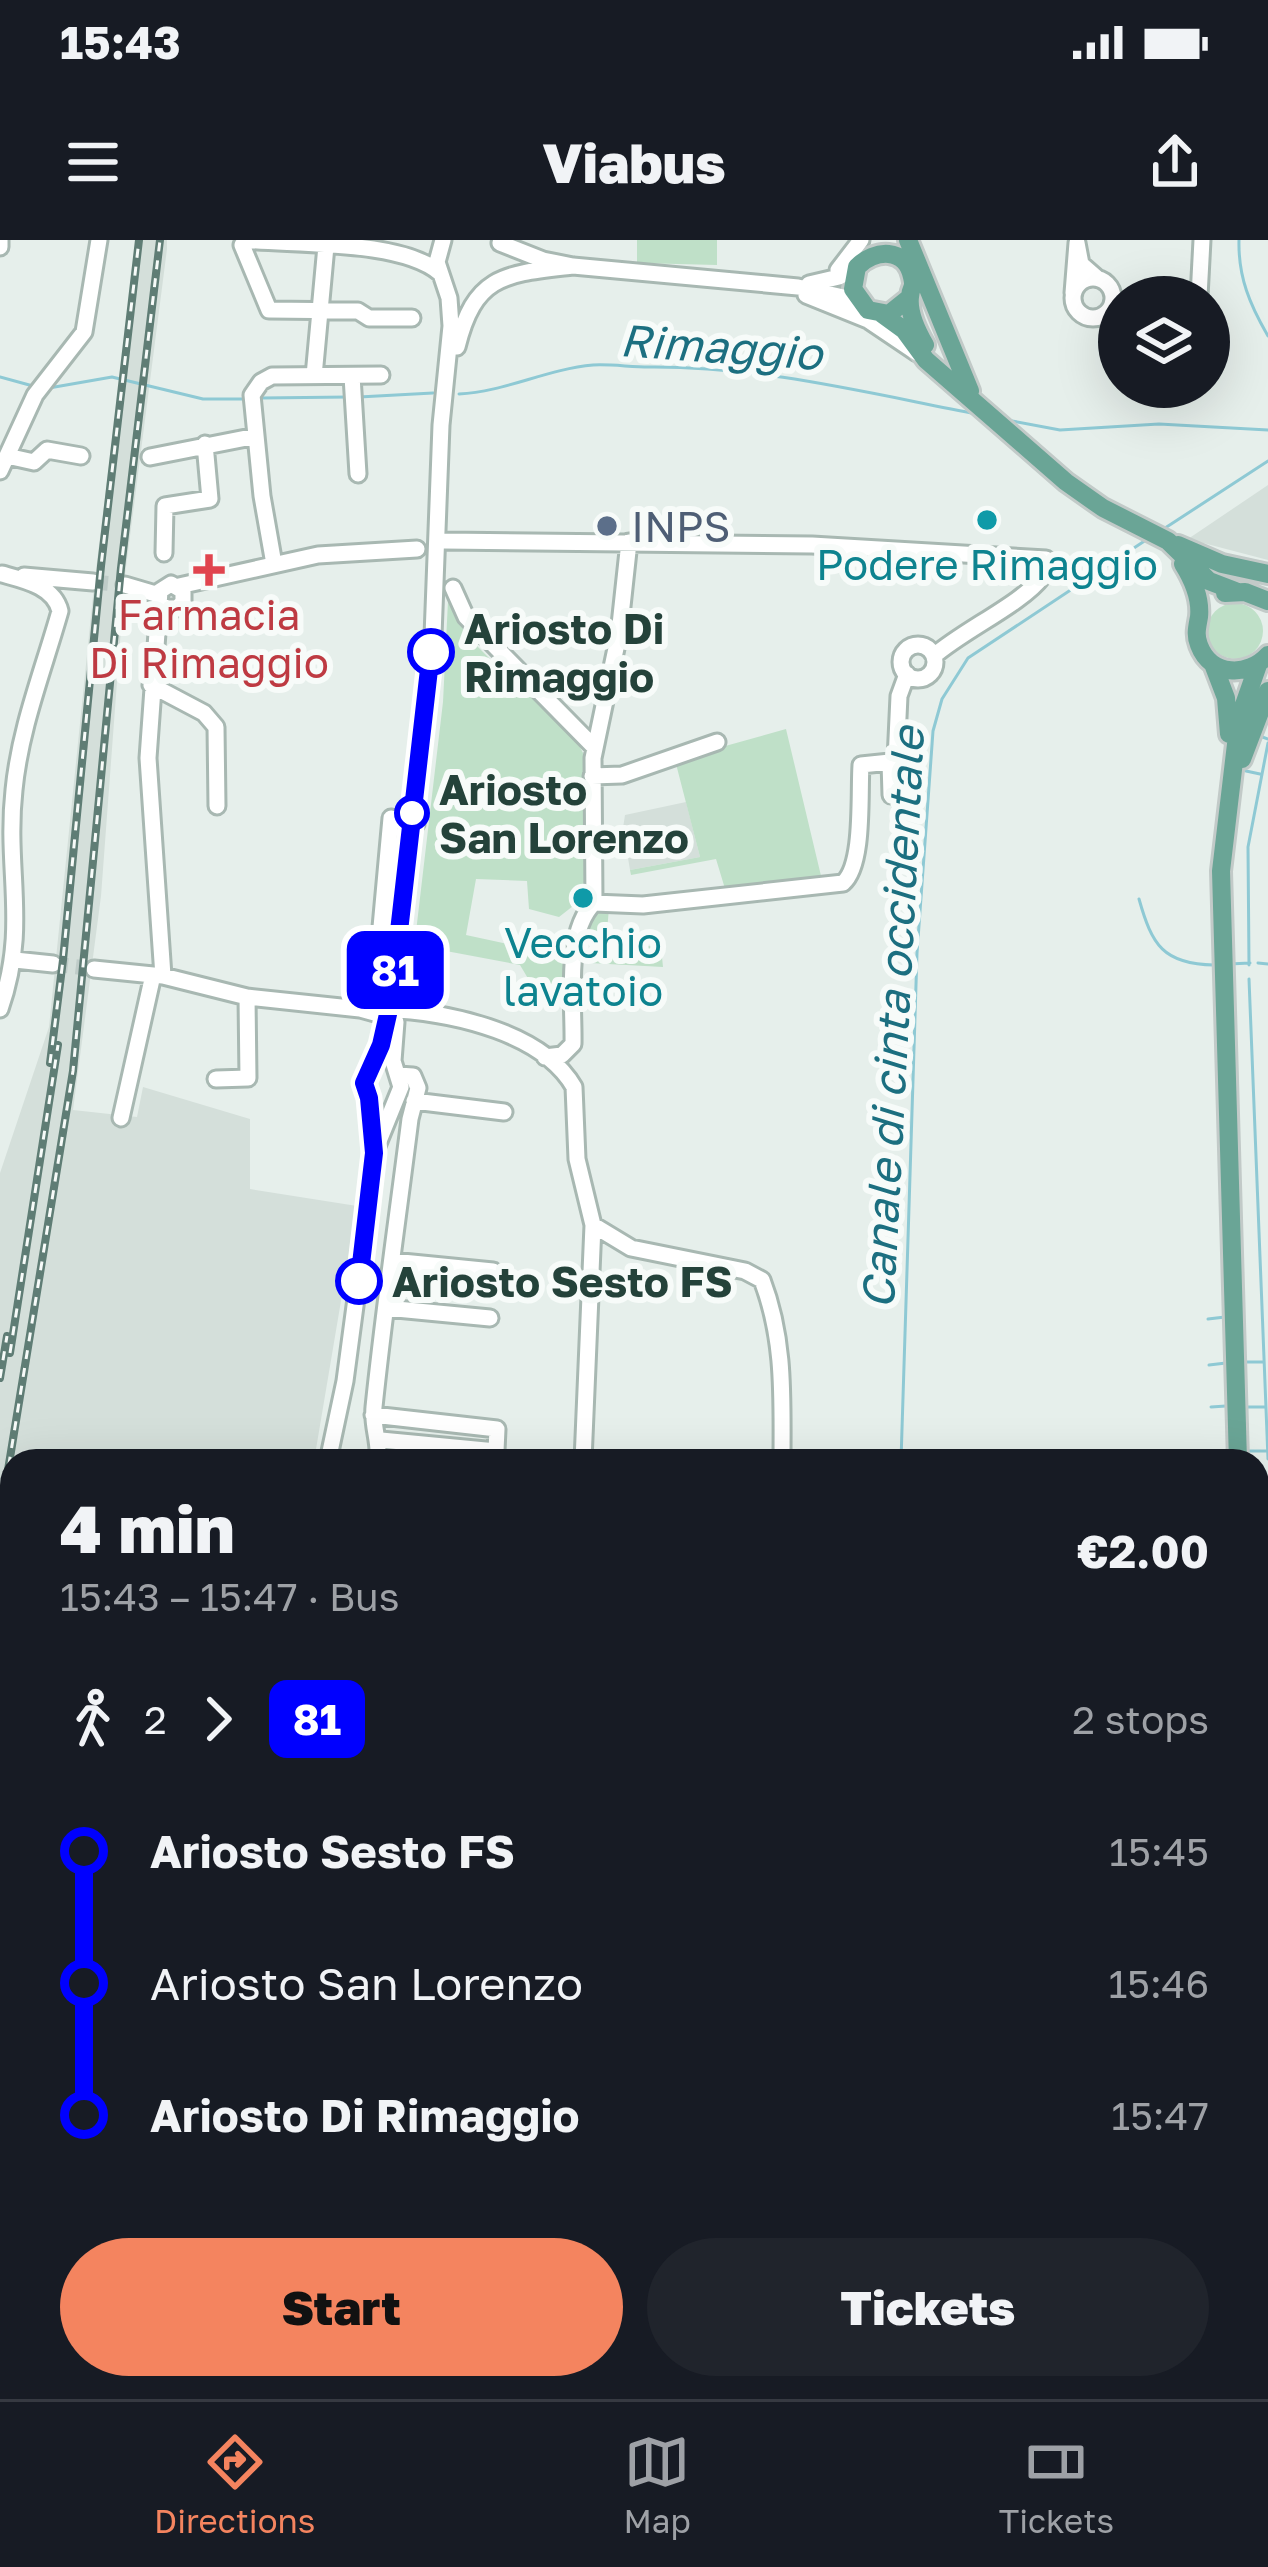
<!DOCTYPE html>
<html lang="en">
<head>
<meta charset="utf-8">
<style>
  :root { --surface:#171b24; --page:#20242c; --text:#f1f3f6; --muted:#9ea1a6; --line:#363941; --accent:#f4845f }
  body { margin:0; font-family:"Golos Text",sans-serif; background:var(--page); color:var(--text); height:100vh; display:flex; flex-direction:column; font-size:45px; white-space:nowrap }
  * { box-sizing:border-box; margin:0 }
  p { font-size:39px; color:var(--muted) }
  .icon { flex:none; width:66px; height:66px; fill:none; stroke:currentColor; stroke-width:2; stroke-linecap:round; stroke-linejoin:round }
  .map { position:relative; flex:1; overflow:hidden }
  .side { position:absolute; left:0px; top:1209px; width:1269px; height:951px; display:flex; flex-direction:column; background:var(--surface); border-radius:36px 36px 0 0; box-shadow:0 12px 48px #0002 }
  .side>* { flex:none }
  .badge { padding:0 24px; border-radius:18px; font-size:42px; line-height:78px }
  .fabs { position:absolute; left:1098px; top:36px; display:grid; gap:24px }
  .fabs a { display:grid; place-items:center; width:132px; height:132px; border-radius:50%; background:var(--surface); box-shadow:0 12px 48px #0002; font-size:60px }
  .map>.badge { position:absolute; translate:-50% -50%; box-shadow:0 0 0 6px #fff }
  .legs { display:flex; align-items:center; gap:18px; height:132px; padding:0 60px; font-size:39px }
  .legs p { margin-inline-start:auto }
  .head { display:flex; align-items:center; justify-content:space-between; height:204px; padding:0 60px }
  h1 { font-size:66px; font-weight:800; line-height:90px }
  .cta { display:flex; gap:24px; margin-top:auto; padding:24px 60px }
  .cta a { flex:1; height:138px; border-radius:72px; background:var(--accent); color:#111; font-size:48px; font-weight:800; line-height:138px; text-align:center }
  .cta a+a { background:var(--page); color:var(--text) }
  ul { padding:0 60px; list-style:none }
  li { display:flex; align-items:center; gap:42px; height:132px; font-size:45px }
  li i { display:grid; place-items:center; width:18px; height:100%; margin:0 15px; background:currentColor }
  li i::after { content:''; width:30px; height:30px; margin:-15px; border:9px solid; border-radius:50%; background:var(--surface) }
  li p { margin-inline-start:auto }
  li:first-child i { background:linear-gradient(#0000 50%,currentColor 0) }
  li:last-child i { background:linear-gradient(currentColor 50%,#0000 0) }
  .status { display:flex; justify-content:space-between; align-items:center; height:84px; padding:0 60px; background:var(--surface); direction:ltr }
  .status svg { height:33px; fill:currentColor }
  header { display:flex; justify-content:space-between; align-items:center; height:156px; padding:0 60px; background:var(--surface); font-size:54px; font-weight:800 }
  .menu { display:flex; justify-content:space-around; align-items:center; height:168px; border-top:3px solid var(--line); background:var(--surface); font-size:33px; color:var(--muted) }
  .menu a { display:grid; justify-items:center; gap:6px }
  .menu .current { color:var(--accent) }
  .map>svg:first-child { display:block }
</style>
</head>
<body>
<div class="status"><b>15:43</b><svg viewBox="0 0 49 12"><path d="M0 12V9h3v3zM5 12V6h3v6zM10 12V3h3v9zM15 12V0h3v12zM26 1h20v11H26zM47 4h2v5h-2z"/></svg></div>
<header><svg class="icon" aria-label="menu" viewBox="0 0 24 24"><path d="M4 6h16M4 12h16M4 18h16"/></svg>Viabus<svg class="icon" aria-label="share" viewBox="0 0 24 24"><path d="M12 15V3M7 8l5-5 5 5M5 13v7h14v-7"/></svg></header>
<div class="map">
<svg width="1268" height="2159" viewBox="0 0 1268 2159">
  <rect width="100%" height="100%" fill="#e6efeb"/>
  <!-- built -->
  <path fill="#d4dfda" d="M137,0H167V9L125,335L101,656L73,870L137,877L143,847L250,879V949L357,966L314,1221H12V1563L0,1560V933L49,787L94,346Z
    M1268,245V320L1188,299Z
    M686,562L700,617L630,630L623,588L625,575Z
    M612,2148H1100L1097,2159H612Z"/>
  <!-- green -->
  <path fill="#bfe0c8" d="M637,0H717V25L637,23Z
    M455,360L477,394L474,403L495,424L506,422L573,493L583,513L591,652L559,677L529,669L527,641L476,639L466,695L573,718L571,762H542L520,725L430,708L415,765L408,760L443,462L448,361Z
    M1207 391a28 28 0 1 1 56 0a28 28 0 1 1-56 0Z
    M786,489L822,640L726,652L716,619L631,635L630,630L700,617L675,520Z
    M591,668H609L606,703L661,707L663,727L590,723V696L578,695Z
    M0,2039H12V2148H37V2155L0,2159Z"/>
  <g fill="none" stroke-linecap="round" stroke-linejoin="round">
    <!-- stream -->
    <path stroke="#8ec9d4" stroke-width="3" d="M1239,0C1238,37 1250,65 1268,96
      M0,137L33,146
      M49,148L112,137L203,159H245
      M459,154C504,152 547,129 593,125C612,124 630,127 649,127C761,126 867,153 977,174
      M359,157L433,153
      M261,158L349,157
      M1012,181L1060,190L1159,184L1268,190
      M1162,290L1268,221
      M1257,495L1268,499
      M1246,531L1260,534
      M1139,659C1152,705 1163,724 1214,725
      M1258,723L1268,724
      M1229,724L1250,723
      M1249,725L1248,607L1268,503
      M1249,739L1268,1219
      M1208,1079L1225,1077
      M1244,1122H1264
      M1209,1125L1226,1123
      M1211,1167L1226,1166
      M1245,1167H1266
      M1247,1211H1267
      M1212,1212L1229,1210
      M901,1221L917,713L933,491L942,459L968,418L1149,298
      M1257,1254L1268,1255
      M1257,1299L1268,1298
      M1257,1343H1268
      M1257,1435H1268
      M1257,1478L1268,1479
      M1257,1521L1268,1522
      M1257,1565H1268
      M1258,1610H1268
      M1259,1651L1268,1652
      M1258,1697L1268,1698
      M1261,1727L1268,1725
      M1257,1826L1268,1811
      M606,2159V2148"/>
    <!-- minor-tunnel -->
    <path stroke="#bfccc8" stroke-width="15" stroke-dasharray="15 8" stroke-linecap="butt" d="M93,342L125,345
      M53,724L94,729"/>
    <!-- minor casing -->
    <g stroke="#a8b8b2" stroke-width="21">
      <path id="minor" d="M244,0C298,5 402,0 440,33
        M500,3L543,20L573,26L798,47L857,60
        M242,5L269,70L358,71L369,78H412
        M0,7V0
        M838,30L861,0
        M1073 58a20 20 0 1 1 40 0a20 20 0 1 1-40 0Z
        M809,44L839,37L857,27
        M1073,53L1077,3L1081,24L1097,38
        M806,55L868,80L917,113
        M1199,57L1202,0
        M457,107C475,34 505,34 573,26
        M314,136L326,6
        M352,136L358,234
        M7,216L34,222L47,210L81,216
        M150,217L256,196
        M0,231L35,155L84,92L99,0
        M444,301L812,305L1046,319C1046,328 1048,329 1042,337C1023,363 962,391 934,416
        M164,313L165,266L210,259L205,204
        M274,324L262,256L252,155L261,142L272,136L381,135
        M24,336L93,342
        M125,345L159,355
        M179,346L318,315L417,309
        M453,348L466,377L595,508
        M160,363L166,368H177L183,362V351L171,344L160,351L148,518L163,736
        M901 422a17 17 0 1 1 34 0a17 17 0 1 1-34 0Z
        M151,445L204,473L216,487L217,566
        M896,520L899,456L907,434
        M592,536L622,535L717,502
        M594,663L643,665L843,643C864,625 859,556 861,525L890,522L891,555
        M400,689L381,687L391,578L416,584
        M15,720L53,724
        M94,729L163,736L247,757L360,769L389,777
        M0,769C29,686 5,631 14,550C20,488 43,431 60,371C54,346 24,340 2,334
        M398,770C455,774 543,793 574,847L577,919L593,985L583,1221
        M545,817L562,815L573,804C574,764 564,692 594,663L593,518L619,394L629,302
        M216,839L248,838L247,757
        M414,861L504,872
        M121,878L153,735
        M377,906L401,847L393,821L396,782
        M593,985L631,1008L745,1031L762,1040C785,1100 782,1158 782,1221
        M390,1035L492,1048L493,1031L392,1021
        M386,1068L490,1078
        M373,1175L497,1189L496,1211L381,1200
        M328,1221L345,1141L373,931L369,858L364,843L381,805L391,761L433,396L441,185L451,86L449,58L437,22L443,0
        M378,1221C380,1201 372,1187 374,1167C384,1070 398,975 410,879L418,848L413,836L398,835
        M0,1670L12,1673
        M0,1721L12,1709
        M0,1925L12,1927
        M156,2148V2159
        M400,2148V2159
        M419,2148V2159
        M997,2148V2159
        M1163,2148L1213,2159
        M555,2159L557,2148
        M727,2159V2148
        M900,2159L901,2148
        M1091,2159L1097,2148"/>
    </g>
    <!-- major casing -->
    <g stroke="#c2cac8" stroke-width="24">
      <path id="major" d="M908,0L970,151
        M909,58L889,74L868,70L853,49L857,27C874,9 906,7 912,37C915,50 911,44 910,57C908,73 917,91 925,105
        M882,74L904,90L926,120L1066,242L1103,268L1168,301L1209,341L1235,351
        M1178,305L1222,324L1268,334
        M1183,324C1193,340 1201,358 1199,377C1197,388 1195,395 1199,405C1211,437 1248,437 1268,415
        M1225,353L1245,352L1268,361
        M1213,424L1226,458L1229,494
        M1242,519L1268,451
        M1238,1221L1221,631L1239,479L1258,425
        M1257,1741L1268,1752
        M1257,1795L1268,1785
        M1139,2159L1142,2148"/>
    </g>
    <!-- minor -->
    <use href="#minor" stroke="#fff" stroke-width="15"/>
    <!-- major -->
    <use href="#major" stroke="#6aa596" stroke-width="18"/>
    <!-- rail casing -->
    <g stroke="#5f7d75" stroke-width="8">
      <path id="rail" d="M50,823L63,720L101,326L139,0
        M10,1113L58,805
        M0,1138L7,1096
        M0,1279L73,831L121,328L160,0"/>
    </g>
    <!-- rail -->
    <use href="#rail" stroke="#f7fbf9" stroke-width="3" stroke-dasharray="9" stroke-linecap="butt"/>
  </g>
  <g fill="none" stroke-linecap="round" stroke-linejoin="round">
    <!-- line-1 casing -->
    <g stroke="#fff" stroke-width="27">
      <path id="line-1" d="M359,1041L374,913L369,858L364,843L381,805L391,761L431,412"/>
    </g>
    <!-- line-1 -->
    <use href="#line-1" stroke="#00f" stroke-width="18"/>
  </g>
  <!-- markers -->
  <g fill="#0f9aa8" stroke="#f7fbf9" stroke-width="4.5">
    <circle cx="987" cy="280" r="12"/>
    <circle cx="583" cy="658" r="12"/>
  </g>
  <circle fill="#5c6f8a" stroke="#f7fbf9" stroke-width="4.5" cx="607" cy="286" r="12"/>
  <path fill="#e0444e" stroke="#f7fbf9" stroke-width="4.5" d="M203 312h12v12h12v12h-12v12h-12v-12h-12v-12h12z"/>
  <g fill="#fff" stroke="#00f" stroke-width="6">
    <circle cx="431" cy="412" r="21"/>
    <circle cx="412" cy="573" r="15"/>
    <circle cx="359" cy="1041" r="21"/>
  </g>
  <g text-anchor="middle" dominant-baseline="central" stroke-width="12" stroke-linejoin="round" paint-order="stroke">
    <!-- service labels -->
    <g font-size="42" fill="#4e5e75" stroke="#f7fbf9" text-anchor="start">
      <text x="631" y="286">INPS</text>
    </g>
    <!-- culture labels -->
    <g font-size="42" fill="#0d838f" stroke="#f7fbf9">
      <text x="987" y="324">Podere Rimaggio</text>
      <text x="583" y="702">Vecchio<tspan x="583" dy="48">lavatoio</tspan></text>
    </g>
    <!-- health labels -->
    <g font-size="42" fill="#be3a42" stroke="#f7fbf9">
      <text x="209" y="374">Farmacia<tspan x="209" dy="48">Di Rimaggio</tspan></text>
    </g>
    <!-- stop labels -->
    <g font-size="42" font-weight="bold" fill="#24423a" stroke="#f7fbf9" text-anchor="start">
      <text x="464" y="388">Ariosto Di<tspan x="464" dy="48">Rimaggio</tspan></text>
      <text x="439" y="549">Ariosto<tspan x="439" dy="48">San Lorenzo</tspan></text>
      <text x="392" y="1041">Ariosto Sesto FS</text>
    </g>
    <!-- water labels -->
    <g font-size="45" font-style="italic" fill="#1c6f80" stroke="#f7fbf9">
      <text transform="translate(721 106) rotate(4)">Rimaggio</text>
      <text transform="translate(892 778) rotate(-87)">Canale di cinta occidentale</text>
    </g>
  </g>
</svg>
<div class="fabs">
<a><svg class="icon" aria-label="layers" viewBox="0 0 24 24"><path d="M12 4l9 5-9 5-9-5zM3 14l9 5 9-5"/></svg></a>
</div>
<b class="badge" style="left:395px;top:730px;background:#00f;color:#fff">81</b>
<section class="side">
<div class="head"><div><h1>4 min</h1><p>15:43 – 15:47 · Bus</p></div><b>€2.00</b></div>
<div class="legs"><svg class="icon" aria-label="walk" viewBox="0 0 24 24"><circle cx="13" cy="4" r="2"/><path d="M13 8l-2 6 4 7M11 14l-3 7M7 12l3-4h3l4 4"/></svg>2<svg class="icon" aria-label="forward" viewBox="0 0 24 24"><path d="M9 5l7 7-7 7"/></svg><b class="badge" style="background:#00f;color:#fff">81</b><p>2 stops</p></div>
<ul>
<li><i style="color:#00f"></i><b>Ariosto Sesto FS</b><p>15:45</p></li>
<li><i style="color:#00f"></i><span>Ariosto San Lorenzo</span><p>15:46</p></li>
<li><i style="color:#00f"></i><b>Ariosto Di Rimaggio</b><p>15:47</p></li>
</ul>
<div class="cta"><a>Start</a><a>Tickets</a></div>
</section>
</div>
<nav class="menu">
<a class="current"><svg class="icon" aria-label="directions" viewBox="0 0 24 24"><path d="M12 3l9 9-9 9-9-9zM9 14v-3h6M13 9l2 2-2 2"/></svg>Directions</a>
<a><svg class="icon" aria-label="map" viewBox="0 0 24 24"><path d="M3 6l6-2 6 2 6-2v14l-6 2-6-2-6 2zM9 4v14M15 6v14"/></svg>Map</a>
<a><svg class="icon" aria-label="tickets" viewBox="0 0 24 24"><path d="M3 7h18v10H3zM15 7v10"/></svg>Tickets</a>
</nav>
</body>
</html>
